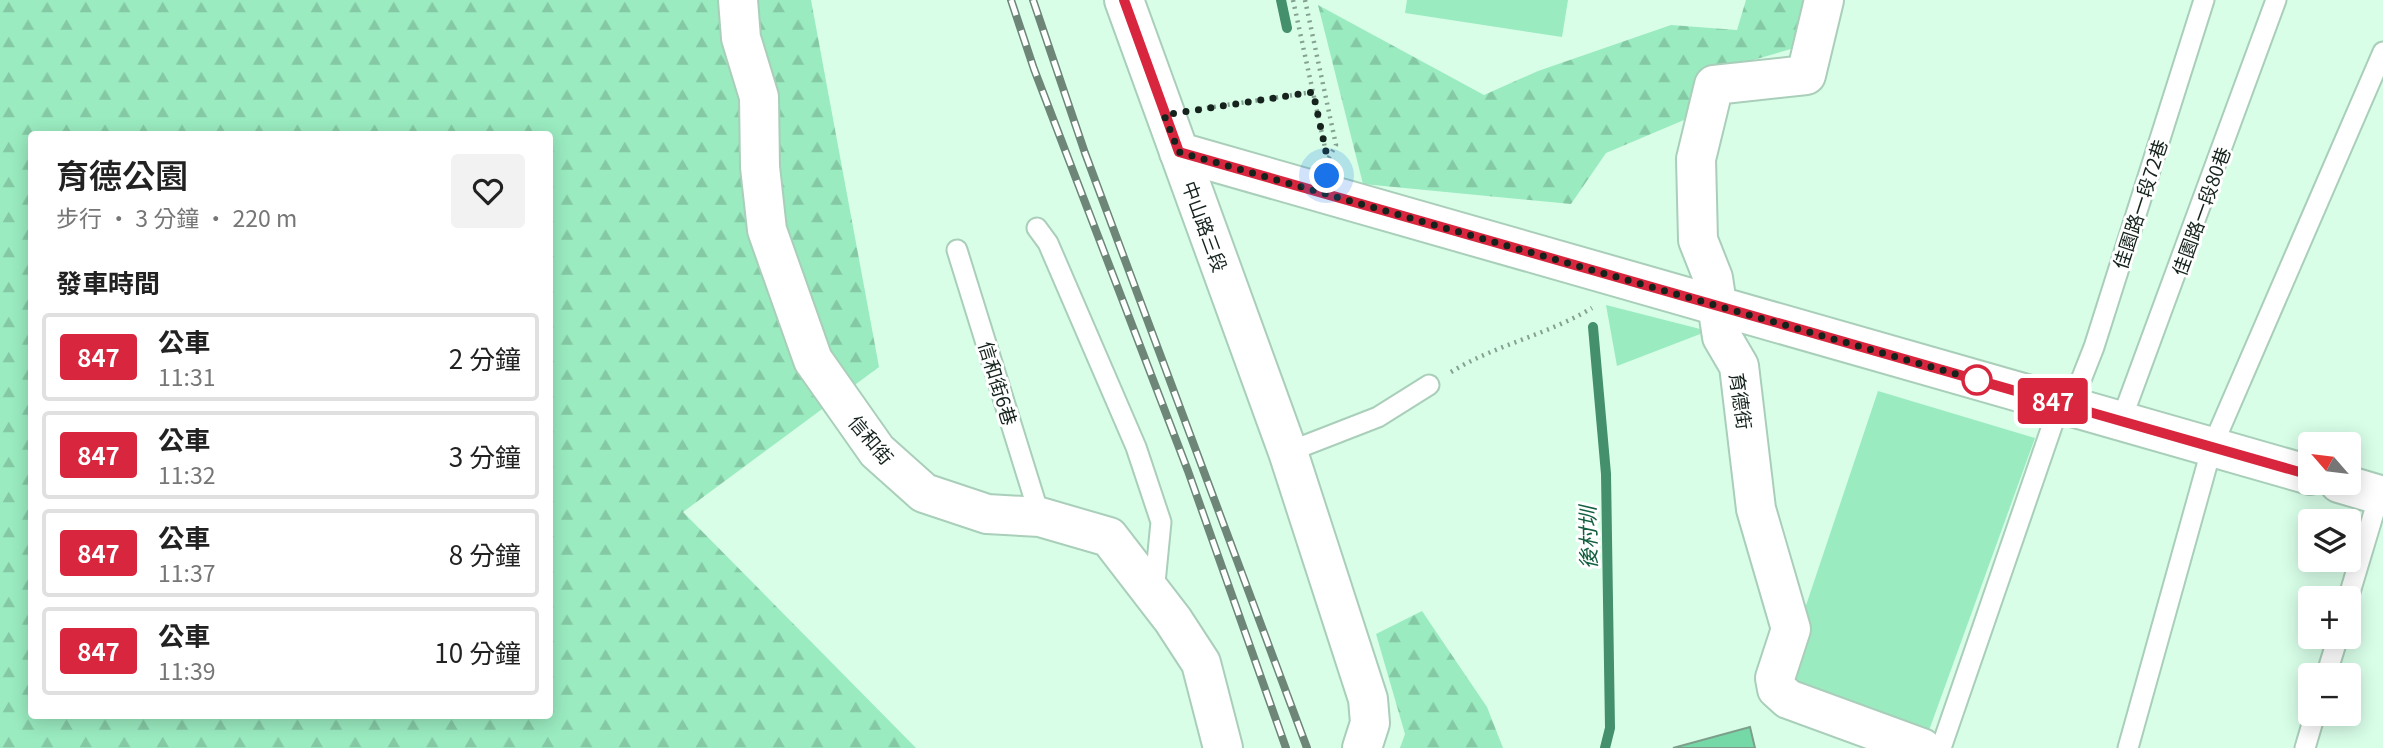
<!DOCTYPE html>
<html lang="zh-TW">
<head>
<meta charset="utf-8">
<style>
  :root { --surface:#fff; --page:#f2f2f2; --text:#222; --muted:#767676; --line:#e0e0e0 }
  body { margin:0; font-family:Georgia,"Noto Sans TC",serif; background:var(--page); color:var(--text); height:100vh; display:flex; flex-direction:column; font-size:26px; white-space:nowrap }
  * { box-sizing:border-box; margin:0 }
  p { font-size:23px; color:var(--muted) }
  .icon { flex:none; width:38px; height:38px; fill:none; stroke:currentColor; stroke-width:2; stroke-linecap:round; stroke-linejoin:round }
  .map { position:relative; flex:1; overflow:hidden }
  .panel { position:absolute; left:28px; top:131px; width:525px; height:588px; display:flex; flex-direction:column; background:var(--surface); border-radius:7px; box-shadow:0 4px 18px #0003 }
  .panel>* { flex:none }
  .badge { padding:0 14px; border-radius:5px; font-size:24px; line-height:46px }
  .needle { width:46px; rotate:298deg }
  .controls { position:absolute; left:2298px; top:432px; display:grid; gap:14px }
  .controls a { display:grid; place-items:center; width:63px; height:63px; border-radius:7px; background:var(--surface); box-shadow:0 4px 18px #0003; font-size:35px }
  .you { position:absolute; width:35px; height:35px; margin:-18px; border:5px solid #fff; border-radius:50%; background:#1a73e8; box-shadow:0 0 0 10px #1a73e833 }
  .map>.badge { position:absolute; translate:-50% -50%; box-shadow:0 0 0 4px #fff }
  h2 { padding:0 28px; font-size:26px; line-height:63px }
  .round { display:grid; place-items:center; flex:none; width:74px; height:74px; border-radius:7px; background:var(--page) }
  .headline { display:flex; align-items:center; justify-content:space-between; height:119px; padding:0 28px }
  h1 { font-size:33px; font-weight:600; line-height:52px }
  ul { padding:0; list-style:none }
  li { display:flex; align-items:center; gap:21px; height:88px; margin:0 14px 10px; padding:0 14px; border:4px solid var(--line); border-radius:7px }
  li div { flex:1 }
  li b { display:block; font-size:26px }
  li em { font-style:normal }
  li .badge { min-width:77px; font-weight:700; text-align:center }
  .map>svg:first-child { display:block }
</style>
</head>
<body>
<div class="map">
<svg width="2383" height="748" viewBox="0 0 2383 748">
  <defs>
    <pattern id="forest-firs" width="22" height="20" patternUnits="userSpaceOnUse" patternTransform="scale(1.75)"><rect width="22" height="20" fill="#9aebc0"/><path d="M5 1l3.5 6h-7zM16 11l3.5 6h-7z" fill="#84c9a4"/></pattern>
  </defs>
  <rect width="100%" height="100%" fill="#d8fee8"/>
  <!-- forest -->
  <path fill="url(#forest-firs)" fill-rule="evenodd" d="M0,0H811L879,367L683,512L916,748H0ZM32,135H550V716H32Z
    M1746,0H1809L1801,46L1705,74L1684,120L1606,153L1571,204L1363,184L1318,5L1484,95L1538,71L1671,25L1737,30Z
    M1422,611L1487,707L1503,748H1400L1405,734L1376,634Z"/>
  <!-- green -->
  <path fill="#9aebc0" d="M1407,0H1568L1562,37L1405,13Z
    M1606,305L1708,331L1617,366Z
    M1878,391L2035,438L1927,736L1794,691L1785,668Z"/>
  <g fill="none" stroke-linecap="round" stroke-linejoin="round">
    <!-- stream -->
    <path stroke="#45906c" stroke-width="10" d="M1281,0L1287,28
      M1593,327L1606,474L1610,728L1605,748"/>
  </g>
  <!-- building -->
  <path fill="#74d9a7" stroke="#7c9f8b" stroke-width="2" d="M1750,727L1755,748H1673Z"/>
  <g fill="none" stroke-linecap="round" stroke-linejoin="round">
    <!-- lane casing -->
    <g stroke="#a9ceb9" stroke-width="23">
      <path id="lane" d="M1037,228L1048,243L1136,447L1161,522L1154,593
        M957,250L1040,517
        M2075,408L2081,380L2094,347L2204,0
        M2121,421L2276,0
        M1288,452L1378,417L1429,385
        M2348,599L2381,489
        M2326,676L2338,637
        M1941,748L2060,403
        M2128,748L2212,447L2383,52
        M2305,748L2315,714"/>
    </g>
    <!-- street casing -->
    <g stroke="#a9ceb9" stroke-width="42">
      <path id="street" d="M738,0L741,38L759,97L760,167L767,230L813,360L877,451L924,493L987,514L1040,517L1109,537L1173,620L1201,663L1223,748
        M1824,0L1806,75L1714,85L1696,159L1698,240L1713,278L1722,337L1739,366L1756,509L1791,629L1775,678L1777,689L1788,699L1922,748
        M1179,152L2310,475
        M2339,483L2383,496"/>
    </g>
    <!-- secondary casing -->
    <g stroke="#a9ceb9" stroke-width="42">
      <path id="secondary" d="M1124,0L1288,452L1368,699L1370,723L1362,748"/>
    </g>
    <!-- path -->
    <path stroke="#85a191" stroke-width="4.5" stroke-dasharray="2 5" stroke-linecap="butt" d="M1293,0L1327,157
      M1305,0L1336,145L1328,159
      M1200,109L1313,92
      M1451,372C1495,345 1547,335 1592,308"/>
    <!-- lane -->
    <use href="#lane" stroke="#fff" stroke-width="19"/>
    <!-- street -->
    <use href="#street" stroke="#fff" stroke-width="38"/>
    <!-- secondary -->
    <use href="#secondary" stroke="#fff" stroke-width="38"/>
    <!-- rail casing -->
    <g stroke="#6d8678" stroke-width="8">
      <path id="rail" d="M1011,0L1034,69L1188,471L1286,748
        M1033,0L1085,153L1307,748"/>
    </g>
    <!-- rail -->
    <use href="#rail" stroke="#fff" stroke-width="5" stroke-dasharray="16" stroke-linecap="butt"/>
  </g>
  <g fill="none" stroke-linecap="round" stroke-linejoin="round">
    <!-- line casing -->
    <g stroke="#fff" stroke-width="16">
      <path id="line" d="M1124,0L1179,152L2310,475"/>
    </g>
    <!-- line -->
    <use href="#line" stroke="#d7263d" stroke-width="10"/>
    <!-- walk -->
    <path stroke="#15231c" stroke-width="7" stroke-dasharray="0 12.6" d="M1327,176L1328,161L1313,92L1164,115L1179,152L1977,380"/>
  </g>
  <!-- markers -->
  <circle fill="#fff" stroke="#d7263d" stroke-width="3.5" cx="1977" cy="380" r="14"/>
  <g text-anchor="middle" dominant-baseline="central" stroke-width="6" stroke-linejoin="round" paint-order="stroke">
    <!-- street labels -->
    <g font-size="19" fill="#15231c" stroke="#fff">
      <text transform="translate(2139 204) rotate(-72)">佳園路一段72巷</text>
      <text transform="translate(2200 211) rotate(-70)">佳園路一段80巷</text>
      <text transform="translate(1206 226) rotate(70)">中山路三段</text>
      <text transform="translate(999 383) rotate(73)">信和街6巷</text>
      <text transform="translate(1742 401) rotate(82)">育德街</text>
      <text transform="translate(872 439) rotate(50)">信和街</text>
    </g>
    <!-- water labels -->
    <g font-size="21" font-style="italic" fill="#136040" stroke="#fff">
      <text transform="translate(1587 538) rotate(-91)">後村圳</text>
    </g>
  </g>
</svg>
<div class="controls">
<a><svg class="needle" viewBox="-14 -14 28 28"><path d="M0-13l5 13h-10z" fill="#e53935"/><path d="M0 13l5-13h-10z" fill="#767676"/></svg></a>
<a><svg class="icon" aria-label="layers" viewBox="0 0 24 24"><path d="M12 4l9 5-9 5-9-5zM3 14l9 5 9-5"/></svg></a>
<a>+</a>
<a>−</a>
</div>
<div class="you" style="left:1327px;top:176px"></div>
<b class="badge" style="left:2053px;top:401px;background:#d7263d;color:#fff">847</b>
<section class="panel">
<div class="headline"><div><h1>育德公園</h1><p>步行 · 3 分鐘 · 220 m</p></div><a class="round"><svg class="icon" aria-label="heart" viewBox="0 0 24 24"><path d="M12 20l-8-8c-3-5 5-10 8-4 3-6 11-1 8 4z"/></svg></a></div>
<h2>發車時間</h2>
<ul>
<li><span class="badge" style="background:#d7263d;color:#fff">847</span><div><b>公車</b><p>11:31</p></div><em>2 分鐘</em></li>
<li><span class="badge" style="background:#d7263d;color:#fff">847</span><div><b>公車</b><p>11:32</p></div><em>3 分鐘</em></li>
<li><span class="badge" style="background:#d7263d;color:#fff">847</span><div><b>公車</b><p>11:37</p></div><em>8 分鐘</em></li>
<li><span class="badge" style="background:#d7263d;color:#fff">847</span><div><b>公車</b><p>11:39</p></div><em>10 分鐘</em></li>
</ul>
</section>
</div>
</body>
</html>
